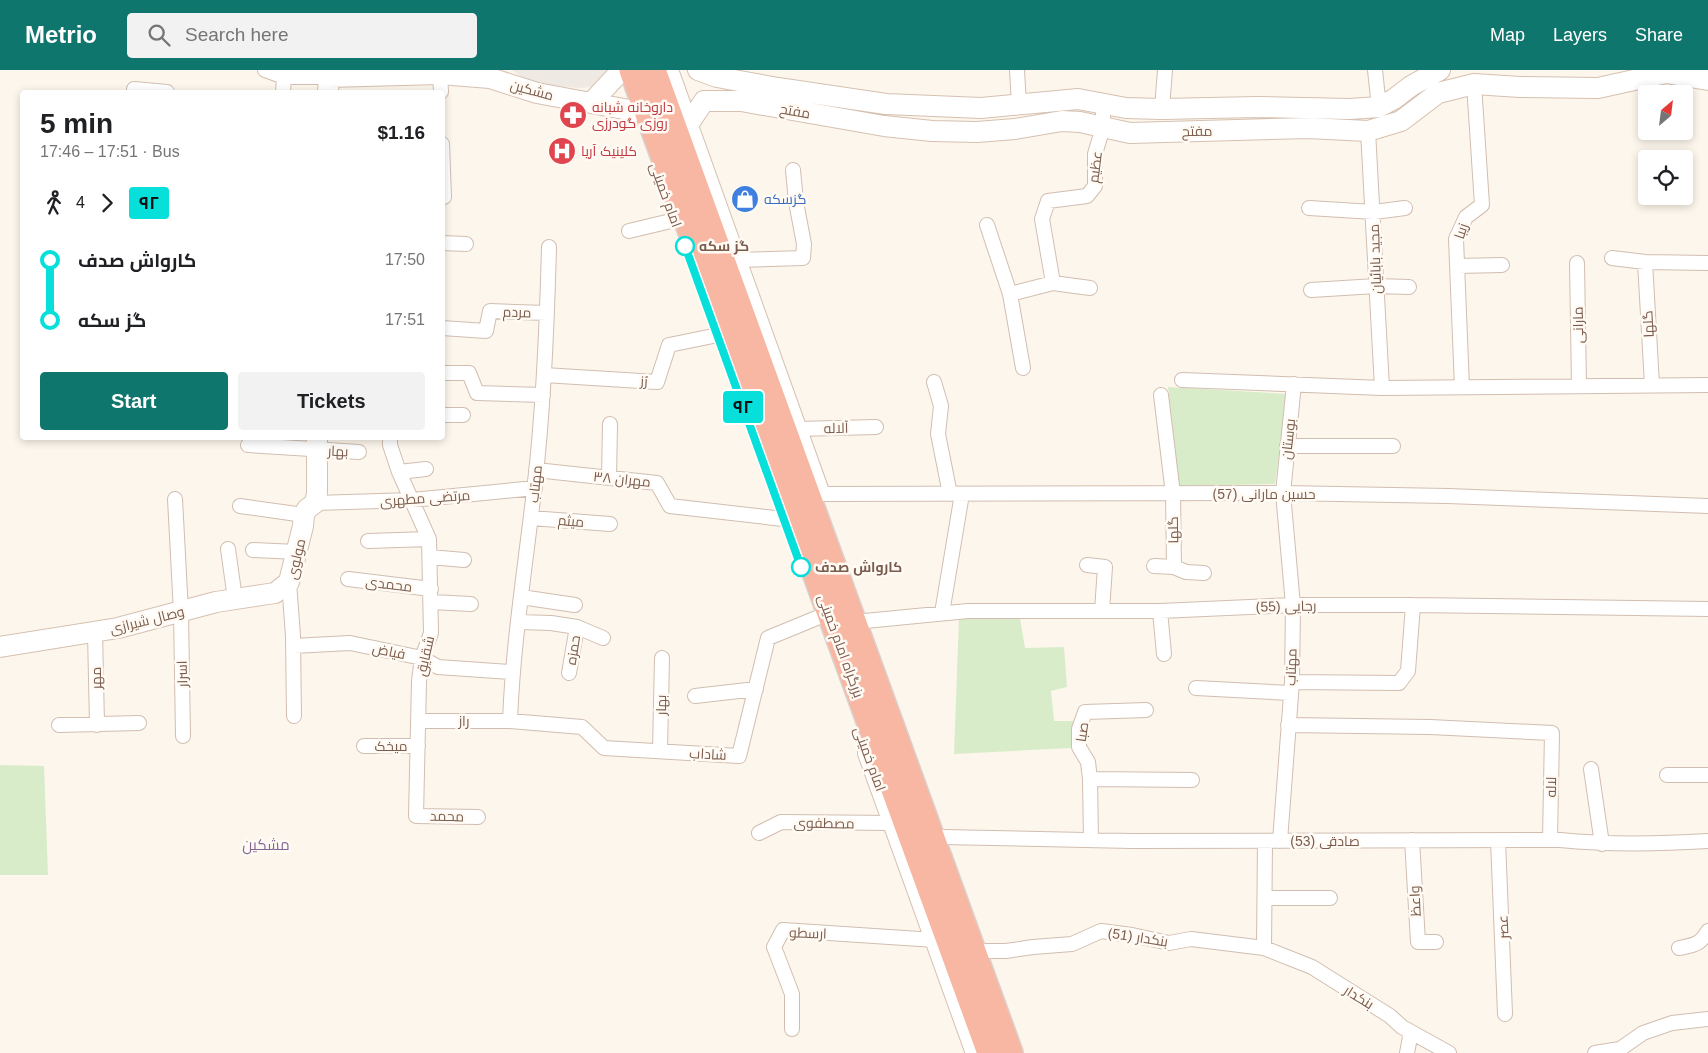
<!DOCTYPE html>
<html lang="en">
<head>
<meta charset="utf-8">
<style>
  :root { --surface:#fff; --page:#f2f2f2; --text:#202124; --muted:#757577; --accent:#0f766e }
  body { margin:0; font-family:Arial,Cairo,sans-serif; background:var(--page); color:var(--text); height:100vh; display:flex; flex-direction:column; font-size:19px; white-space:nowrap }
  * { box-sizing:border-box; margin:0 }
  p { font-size:16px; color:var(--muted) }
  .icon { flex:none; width:28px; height:28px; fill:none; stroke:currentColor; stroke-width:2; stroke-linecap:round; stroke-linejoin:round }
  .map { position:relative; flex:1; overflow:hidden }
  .sheet { position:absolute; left:20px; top:20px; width:425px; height:350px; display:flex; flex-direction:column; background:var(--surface); border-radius:5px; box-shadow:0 2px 8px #0003 }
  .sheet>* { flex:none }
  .badge { padding:0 10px; border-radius:4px; font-size:18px; line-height:32px }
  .needle { width:32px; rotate:28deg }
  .buttons { position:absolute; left:1638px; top:15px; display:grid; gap:10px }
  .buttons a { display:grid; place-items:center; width:55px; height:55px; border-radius:5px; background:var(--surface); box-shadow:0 2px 8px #0003; font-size:25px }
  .map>.badge { position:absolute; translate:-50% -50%; box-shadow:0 0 0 2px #fff }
  .legs { display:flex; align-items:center; gap:8px; height:55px; padding:0 20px; font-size:16px }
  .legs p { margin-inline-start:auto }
  .headline { display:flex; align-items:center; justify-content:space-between; height:85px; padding:0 20px }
  h1 { font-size:28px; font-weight:800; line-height:38px }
  .primary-button { display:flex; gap:10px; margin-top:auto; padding:10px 20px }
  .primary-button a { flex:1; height:58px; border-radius:5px; background:var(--accent); color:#fff; font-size:20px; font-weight:800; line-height:58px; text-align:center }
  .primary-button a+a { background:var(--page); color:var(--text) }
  ul { padding:0 20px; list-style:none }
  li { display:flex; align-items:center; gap:18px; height:60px; font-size:19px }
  li i { display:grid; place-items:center; width:8px; height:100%; margin:0 6px; background:currentColor }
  li i::after { content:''; width:12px; height:12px; margin:-6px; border:4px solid; border-radius:50%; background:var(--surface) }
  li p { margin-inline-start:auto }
  li:first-child i { background:linear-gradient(#0000 50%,currentColor 0) }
  li:last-child i { background:linear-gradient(currentColor 50%,#0000 0) }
  header { display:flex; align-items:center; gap:30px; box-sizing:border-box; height:70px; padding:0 25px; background:var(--accent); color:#fff }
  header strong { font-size:24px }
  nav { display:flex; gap:28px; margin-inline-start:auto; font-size:18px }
  .search { width:350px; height:45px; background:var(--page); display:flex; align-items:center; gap:12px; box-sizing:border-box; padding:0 18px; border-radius:5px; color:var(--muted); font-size:19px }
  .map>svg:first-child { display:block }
</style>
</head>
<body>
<header>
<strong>Metrio</strong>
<div class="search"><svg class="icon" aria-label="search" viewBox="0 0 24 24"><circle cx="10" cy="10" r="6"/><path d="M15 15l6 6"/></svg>Search here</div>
<nav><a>Map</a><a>Layers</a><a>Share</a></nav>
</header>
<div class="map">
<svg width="1708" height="983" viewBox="0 0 1708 983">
  <rect width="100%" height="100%" fill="#fdf6ec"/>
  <!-- industrial -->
  <path fill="#efe9e4" d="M512,0H605L611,15L580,18L532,14Z"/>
  <!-- green -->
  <path fill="#d8ecc9" d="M1168,317L1287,324L1275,414L1179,416Z
    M959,548H1020L1025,578L1064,577L1067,617L1051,621L1054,651H1073L1071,678L954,684Z
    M0,695L44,696L48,805H0Z"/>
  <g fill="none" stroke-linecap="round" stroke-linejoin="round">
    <!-- street casing -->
    <g stroke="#d1beb0" stroke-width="16">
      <path id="street" d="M265,0L284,7H329
        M1017,0L1019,35
        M1375,0L1379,37
        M440,4L441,22
        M134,22V19L167,22
        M283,22L284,7
        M1162,39L1165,0
        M1368,61L1382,318
        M442,74L444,127
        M1309,138L1374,142L1405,138
        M987,155L1010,224L1053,213L1090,218
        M629,161L675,150
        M442,173L466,174
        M1612,188L1645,192L1708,193
        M736,190L803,188L804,174L796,132L793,100
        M1645,192L1652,315
        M1577,193L1579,316
        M1457,196L1502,195
        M1053,213L1042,149L1048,131L1087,126L1095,116V84L1103,57V34
        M1311,220L1376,216L1409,217
        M1010,224L1023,298
        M442,258L486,261L490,241L547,243
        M442,303H469L477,323L543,325
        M544,305L657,312L669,275L718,265
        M1182,310L1382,318L1708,315
        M934,312L941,336L938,364L950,424
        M1462,317L1456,169L1466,147L1482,135L1474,14
        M1161,325L1173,424L1174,497
        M442,345H463
        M797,359L876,357
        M390,368V375L399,402L429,469L431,563L422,588L419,611L416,746L478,747
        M248,375L359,382
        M1287,376H1393
        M536,400L657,413L670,436L783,449
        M399,402L426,399
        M609,408L610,354
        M820,424L1283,423L1448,426L1708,436
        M175,429L181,542L183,666
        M315,433L412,430L535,418
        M240,436L304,445
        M531,448L610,454
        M368,471L429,469
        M228,479L235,529
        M253,480L297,482
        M430,487L464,490
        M1087,495L1105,497L1102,541
        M1154,496L1174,497L1186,502L1204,503
        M348,509L431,519
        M289,512L293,566L294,646
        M521,527L575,535
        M431,532L471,534
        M1160,541L1164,584
        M942,543L962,424
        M865,551L968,541H1160L1293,535H1413L1708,539
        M518,552L551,553L577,557L603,568
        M95,562L97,655
        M293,576L350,573L422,588L438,597L511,602
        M569,603L577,557
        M1292,612L1399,613L1408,601L1413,535
        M1196,618L1290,623
        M695,626L756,619
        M419,651H510L582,657L604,678L739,686L768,568L819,547
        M510,651C513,571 526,492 535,412C544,334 547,255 549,177
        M59,655L139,653
        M1288,655L1430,657L1552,663L1550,770
        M364,676H418
        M660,681L662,588
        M1591,699L1602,774
        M1667,705H1708
        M1090,709L1192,710
        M759,763L781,752L893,753
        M942,767L1132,771L1560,770C1609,775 1658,774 1708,771
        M1091,770L1090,709L1088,692L1079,677V659L1085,642L1146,640
        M1412,770L1418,872H1436
        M1498,770L1505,944
        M1280,771L1292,612L1293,535L1283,423L1294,314
        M1265,828H1330
        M1264,878L1265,771
        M1679,878C1694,875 1700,875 1708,861
        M983,881H1006L1033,877L1072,874L1101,861L1132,865L1169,873L1191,869L1264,878L1312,897L1390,946L1402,957L1449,983
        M792,959V924L774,877L783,860L935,870
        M1407,983L1411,962
        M1595,983L1620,979L1643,963L1672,953L1708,949"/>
    </g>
    <!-- secondary casing -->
    <g stroke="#d6c0b0" stroke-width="22">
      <path id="secondary" d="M668,0L818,419
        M698,0L717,7L778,18L886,34L981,38L1078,29L1126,38L1162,39L1257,37L1350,39L1379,37L1394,29L1411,16L1440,0
        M620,2L591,33L635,41
        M328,22L329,7L440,4L490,8L537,23L591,33
        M688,55L704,31H741L884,56L932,61L977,62L1015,59L1062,51L1080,52L1130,63L1308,58L1368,61L1401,51L1438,23L1474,14L1520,17L1598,18L1666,3L1708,10
        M0,577L118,558L216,532L275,523L289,512L303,456L304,445L307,439L315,433L317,423V368
        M868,683L976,983"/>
    </g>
    <!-- highway casing -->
    <g stroke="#dad1cd" stroke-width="28">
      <path id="highway" d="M632,0L990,983
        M653,0L1010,983"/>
    </g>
    <!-- street -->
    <use href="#street" stroke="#fff" stroke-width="14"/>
    <!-- secondary -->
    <use href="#secondary" stroke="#fff" stroke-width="20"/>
    <!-- highway -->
    <use href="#highway" stroke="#f7b7a3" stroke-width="25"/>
  </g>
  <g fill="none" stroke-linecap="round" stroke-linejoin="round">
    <!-- line-1 casing -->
    <g stroke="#fff" stroke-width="11">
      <path id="line-1" d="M685,176L801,497"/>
    </g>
    <!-- line-1 -->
    <use href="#line-1" stroke="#07dfdb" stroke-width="8"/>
  </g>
  <!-- icons -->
  <defs>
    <g id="pharmacy-disc" transform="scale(1.4375)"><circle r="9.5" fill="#e0444e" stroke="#fffaf3"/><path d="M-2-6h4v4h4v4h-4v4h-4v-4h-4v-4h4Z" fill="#fff"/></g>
    <g id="hospital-disc" transform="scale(1.4375)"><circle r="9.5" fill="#e0444e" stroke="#fffaf3"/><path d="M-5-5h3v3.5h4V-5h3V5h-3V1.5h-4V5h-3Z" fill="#fff"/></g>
    <g id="shop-disc" transform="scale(1.4375)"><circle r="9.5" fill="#3f7fe0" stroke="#fffaf3"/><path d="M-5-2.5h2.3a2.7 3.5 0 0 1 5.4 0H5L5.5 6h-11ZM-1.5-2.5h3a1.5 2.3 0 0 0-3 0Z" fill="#fff"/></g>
  </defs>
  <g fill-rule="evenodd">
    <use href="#pharmacy-disc" x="573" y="45"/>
    <use href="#hospital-disc" x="562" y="81"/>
    <use href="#shop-disc" x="745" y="129"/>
  </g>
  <!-- markers -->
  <g fill="#fff" stroke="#07dfdb" stroke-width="2.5">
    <circle cx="685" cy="176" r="9"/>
    <circle cx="801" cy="497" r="9"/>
  </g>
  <g text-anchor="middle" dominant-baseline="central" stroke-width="5" stroke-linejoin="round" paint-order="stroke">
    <!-- street labels -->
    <g font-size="14" fill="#7a5c4d" stroke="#fffaf3">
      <text transform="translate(532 20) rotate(15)">مشکین</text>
      <text transform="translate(795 41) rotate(10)">مفتح</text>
      <text transform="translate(1197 61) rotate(-1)">مفتح</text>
      <text transform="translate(1095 97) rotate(-83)">عظیم</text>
      <text transform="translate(666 125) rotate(70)">امام خمینی</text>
      <text transform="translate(1461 161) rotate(-71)">زیبا</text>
      <text transform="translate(1375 189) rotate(-92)">مجید بابائیان</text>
      <text transform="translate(517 242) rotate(2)">مردم</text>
      <text transform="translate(1648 254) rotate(-93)">گلها</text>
      <text transform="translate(1578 255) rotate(-91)">مارانی</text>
      <text transform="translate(644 311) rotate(3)">رُز</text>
      <text transform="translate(836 358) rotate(-1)">آلاله</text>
      <text transform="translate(1288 369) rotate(-84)">بوستان</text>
      <text transform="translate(338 381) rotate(2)">بهار</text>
      <text transform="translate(622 409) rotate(6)">مهران ۳۸</text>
      <text transform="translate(535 414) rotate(-84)">مهتاب</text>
      <text x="1264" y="424">حسین مارانی (57)</text>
      <text transform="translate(425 428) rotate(-4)">مرتضی مطهری</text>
      <text transform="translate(571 451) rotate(5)">میثم</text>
      <text transform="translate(1173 460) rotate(-91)">گلها</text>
      <text transform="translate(296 489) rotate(-77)">مولوی</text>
      <text transform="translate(389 514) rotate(7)">محمدی</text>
      <text transform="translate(1286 536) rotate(-1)">رجایی (55)</text>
      <text transform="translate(147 550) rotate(-14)">وصال شیرازی</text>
      <text transform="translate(841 576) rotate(70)">بزرگراه امام خمینی</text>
      <text transform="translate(573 580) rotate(-81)">حمزه</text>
      <text transform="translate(389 581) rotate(12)">فیاض</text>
      <text transform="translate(425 586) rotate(-77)">شقایق</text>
      <text transform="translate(1291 597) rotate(-88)">مهتاب</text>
      <text transform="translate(182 604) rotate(-91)">اسرار</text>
      <text transform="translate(96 608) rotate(-91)">مهر</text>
      <text transform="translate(661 635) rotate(-89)">بهار</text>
      <text x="464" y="651">راز</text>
      <text transform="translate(1082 662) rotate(-82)">صبا</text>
      <text x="391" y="676">میخک</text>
      <text transform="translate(708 684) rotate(3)">شاداب</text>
      <text transform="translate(870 689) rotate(70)">امام خمینی</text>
      <text transform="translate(1551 717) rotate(-89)">لاله</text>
      <text transform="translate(447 746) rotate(1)">محمد</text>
      <text transform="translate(824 753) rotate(1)">مصطفوی</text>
      <text x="1325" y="771">صادقی (53)</text>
      <text transform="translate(1415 831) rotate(-93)">واعظ</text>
      <text transform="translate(1503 857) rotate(-92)">عصر</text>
      <text transform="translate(808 863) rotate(2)">ارسطو</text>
      <text transform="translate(1138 867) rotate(9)">بنکدار (51)</text>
      <text transform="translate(1359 927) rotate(32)">بنکدار</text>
    </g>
    <!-- health labels -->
    <g font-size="14" fill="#be3a42" stroke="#fffaf3" text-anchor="start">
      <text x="592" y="37">داروخانه شبانه<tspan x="592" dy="16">روزی گودرزی</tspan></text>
      <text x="581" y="81">کلینیک آریا</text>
    </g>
    <!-- shop labels -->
    <g font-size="14" fill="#366cbe" stroke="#fffaf3" text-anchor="start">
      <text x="764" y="129">گزسکه</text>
    </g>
    <!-- stop labels -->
    <g font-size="14" font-weight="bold" fill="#7a5c4d" stroke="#fffaf3" text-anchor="start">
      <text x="699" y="176">گز سکه</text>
      <text x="815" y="497">کارواش صدف</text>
    </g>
    <!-- neighbourhood labels -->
    <g font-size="15" fill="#846695" stroke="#fffaf3">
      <text x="266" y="774">مشکین</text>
    </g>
  </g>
</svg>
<div class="buttons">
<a><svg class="needle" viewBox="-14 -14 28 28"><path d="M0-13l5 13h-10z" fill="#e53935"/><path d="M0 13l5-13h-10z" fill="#757577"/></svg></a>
<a><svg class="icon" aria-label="locate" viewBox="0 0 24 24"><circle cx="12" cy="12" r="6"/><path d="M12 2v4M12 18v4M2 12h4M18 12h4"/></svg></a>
</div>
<b class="badge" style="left:743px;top:337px;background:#07dfdb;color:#111">۹۲</b>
<section class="sheet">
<div class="headline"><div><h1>5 min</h1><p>17:46 – 17:51 · Bus</p></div><b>$1.16</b></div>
<div class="legs"><svg class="icon" aria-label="walk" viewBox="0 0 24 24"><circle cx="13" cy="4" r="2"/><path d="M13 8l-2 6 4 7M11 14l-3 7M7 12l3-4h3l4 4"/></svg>4<svg class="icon" aria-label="forward" viewBox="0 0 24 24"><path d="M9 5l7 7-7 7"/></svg><b class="badge" style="background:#07dfdb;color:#111">۹۲</b></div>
<ul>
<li><i style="color:#07dfdb"></i><b>کارواش صدف</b><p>17:50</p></li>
<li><i style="color:#07dfdb"></i><b>گز سکه</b><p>17:51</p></li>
</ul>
<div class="primary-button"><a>Start</a><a>Tickets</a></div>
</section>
</div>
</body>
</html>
